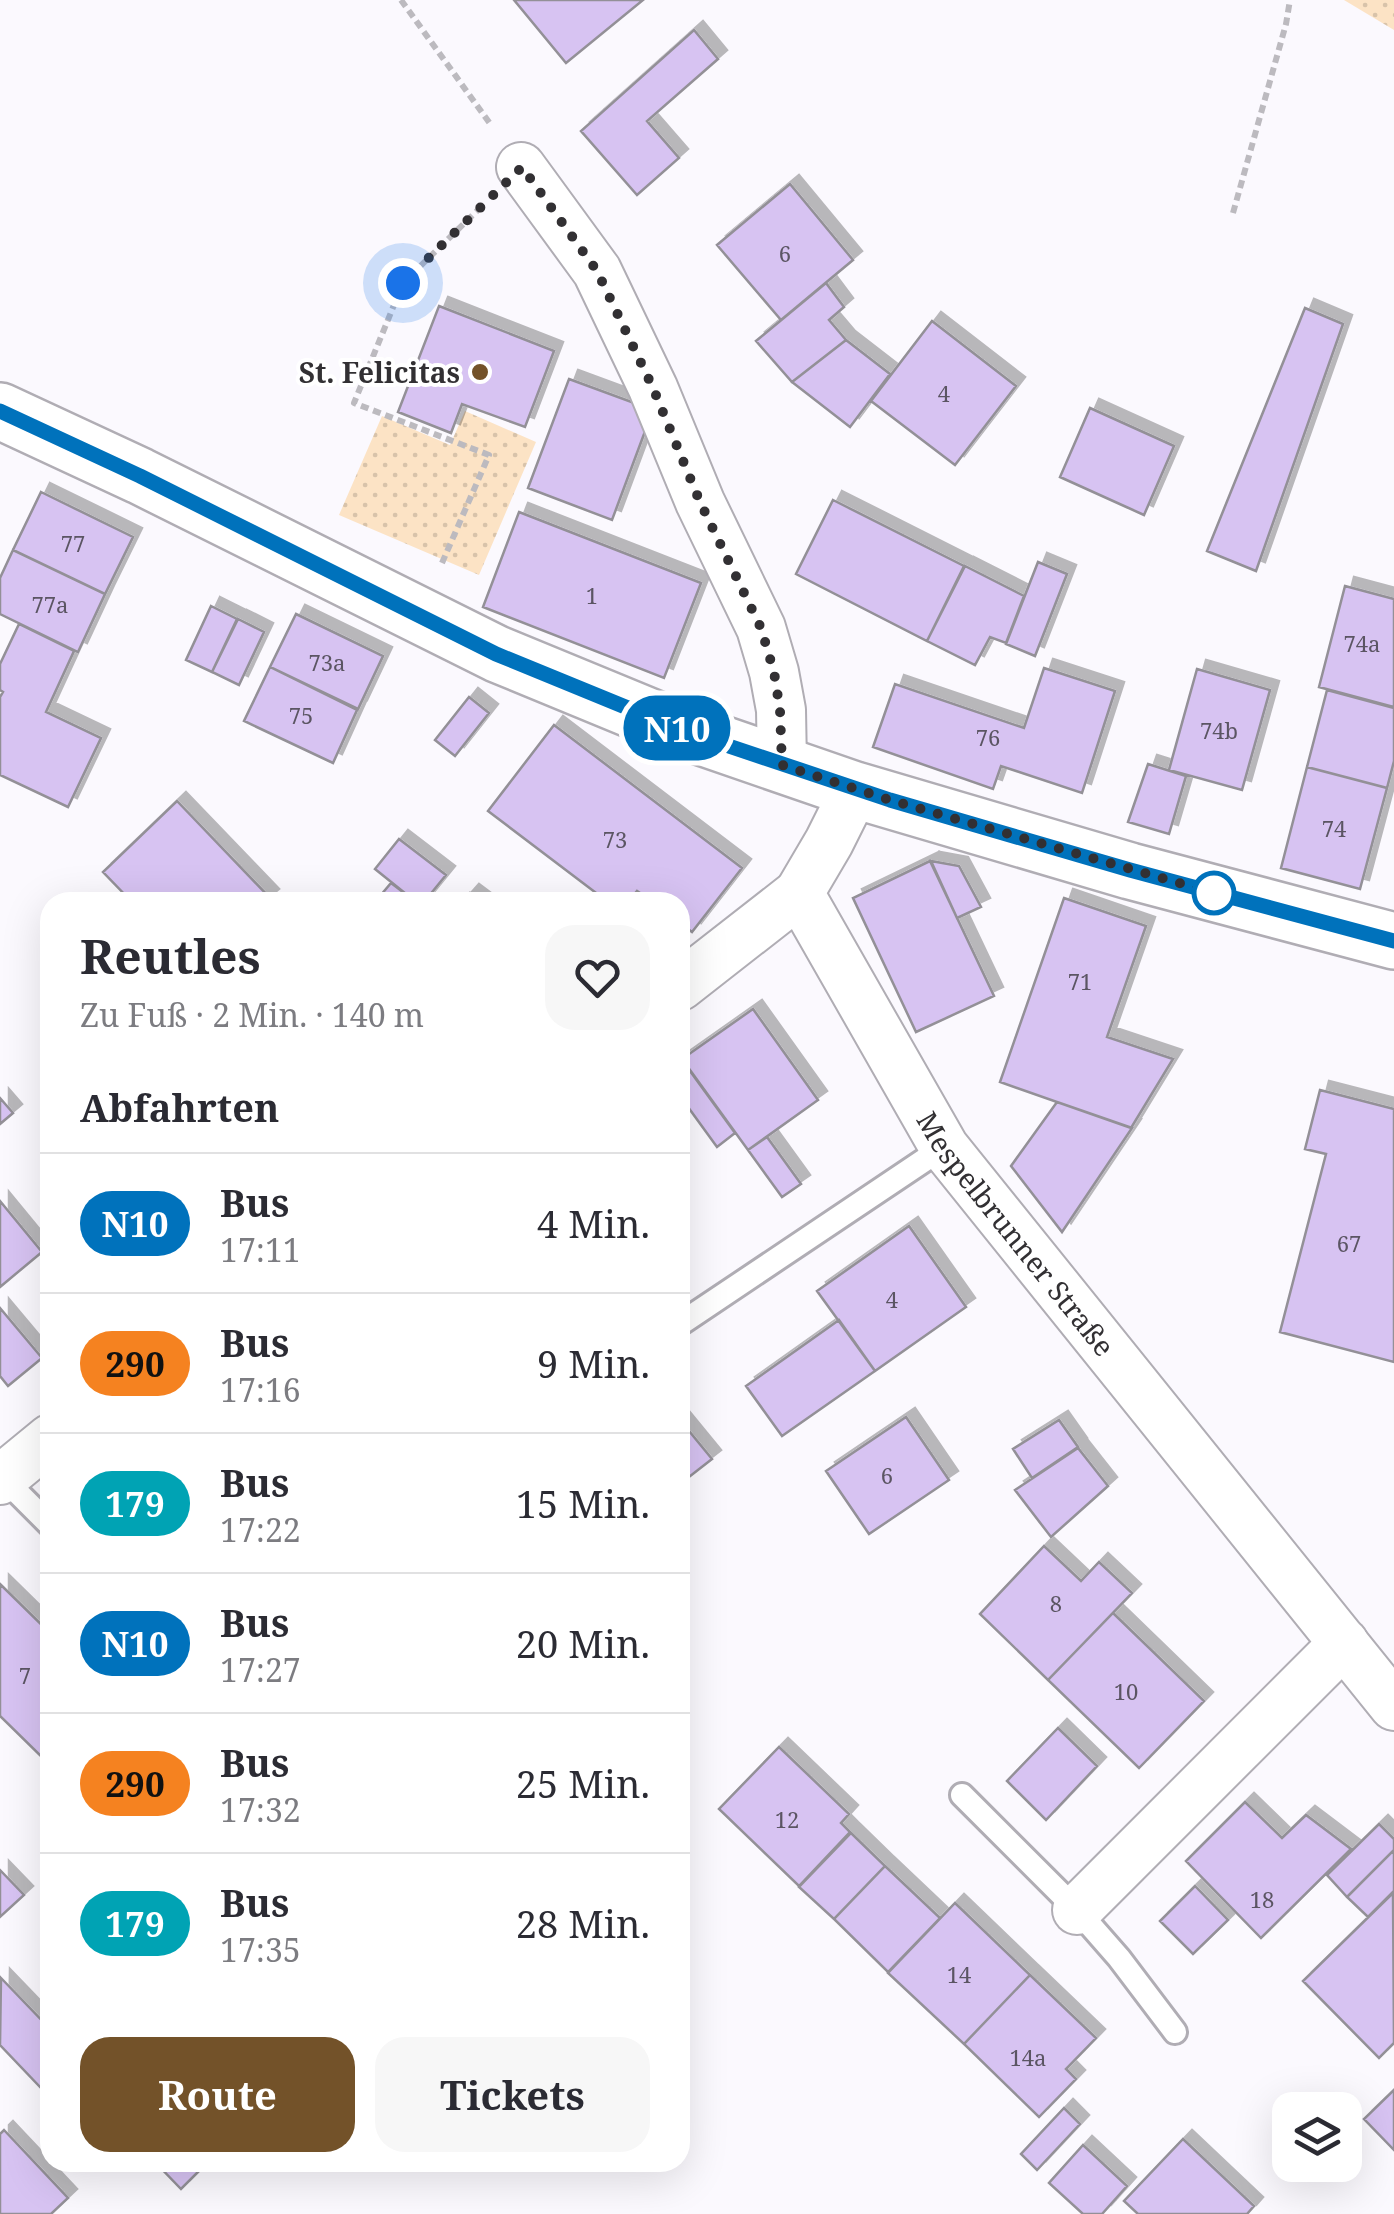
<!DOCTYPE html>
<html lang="de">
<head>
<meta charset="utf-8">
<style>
  :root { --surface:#fff; --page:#f7f7f7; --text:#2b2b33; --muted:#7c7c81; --line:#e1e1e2; --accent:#735229 }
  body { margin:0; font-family:"Noto Serif",serif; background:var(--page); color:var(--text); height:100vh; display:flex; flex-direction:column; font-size:38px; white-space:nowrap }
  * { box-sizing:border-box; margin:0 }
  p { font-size:32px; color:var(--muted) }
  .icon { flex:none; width:55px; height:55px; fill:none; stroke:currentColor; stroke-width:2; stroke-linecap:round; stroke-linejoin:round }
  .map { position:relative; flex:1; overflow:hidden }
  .details { position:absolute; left:40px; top:892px; width:650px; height:1280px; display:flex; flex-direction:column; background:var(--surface); border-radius:30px; box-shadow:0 10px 40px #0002 }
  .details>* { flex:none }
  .badge { padding:0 20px; border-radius:32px; font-size:35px; line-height:65px }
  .tools { position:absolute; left:1272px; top:2092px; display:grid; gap:20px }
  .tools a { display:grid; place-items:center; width:90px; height:90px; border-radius:20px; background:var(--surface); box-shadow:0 10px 40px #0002; font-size:50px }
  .you { position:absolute; width:50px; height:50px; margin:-25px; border:8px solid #fff; border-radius:50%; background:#1a73e8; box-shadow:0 0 0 15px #1a73e833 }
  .map>.badge { position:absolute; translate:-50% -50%; box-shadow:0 0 0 5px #fff }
  h2 { padding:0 40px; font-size:38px; line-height:90px }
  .round { display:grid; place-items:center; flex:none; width:105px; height:105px; border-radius:30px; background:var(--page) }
  .overview { display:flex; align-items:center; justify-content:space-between; height:170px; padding:0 40px }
  h1 { font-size:48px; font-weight:700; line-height:75px }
  .action { display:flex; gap:20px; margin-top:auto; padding:20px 40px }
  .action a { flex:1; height:115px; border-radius:30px; background:var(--accent); color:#fff; font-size:40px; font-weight:700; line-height:115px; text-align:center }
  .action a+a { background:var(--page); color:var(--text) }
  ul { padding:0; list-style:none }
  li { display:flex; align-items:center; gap:30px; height:140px; padding:0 40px; border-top:2px solid var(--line) }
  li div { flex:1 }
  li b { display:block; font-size:38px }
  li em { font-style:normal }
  li .badge { min-width:110px; font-weight:700; text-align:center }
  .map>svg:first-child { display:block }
</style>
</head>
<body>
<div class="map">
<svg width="1394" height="2214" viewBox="0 0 1394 2214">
  <defs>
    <pattern id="green-dots" width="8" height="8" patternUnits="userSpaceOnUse" patternTransform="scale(2.5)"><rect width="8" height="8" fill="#fce3c5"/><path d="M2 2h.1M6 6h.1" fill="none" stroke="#d8c3aa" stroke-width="1.8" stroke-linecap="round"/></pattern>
    <filter id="shadow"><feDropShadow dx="9" dy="-9" stdDeviation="0" flood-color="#0004"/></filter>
  </defs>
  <rect width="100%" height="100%" fill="#fbf9fe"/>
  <!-- green -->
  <path fill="url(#green-dots)" d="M1344,0H1394V30Z
    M465,411L536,442L479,575L339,515L382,416L450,445Z"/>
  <!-- building -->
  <path fill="#d7c3f2" stroke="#939097" stroke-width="2.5" filter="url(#shadow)" d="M514,0H643L566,63Z
    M694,30L718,59L647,121L679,158L637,195L581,131Z
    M790,184L853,260L781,320L717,245Z
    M826,283L844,307L829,320L846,340L792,382L756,341Z
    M439,306L554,351L525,427L462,404L451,433L398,412Z
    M1305,308L1343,324L1256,571L1207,551Z
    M932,321L1016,386L955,465L871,401Z
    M846,340L890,374L850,427L792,382Z
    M569,379L637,404L647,426L612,520L528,488Z
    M1090,408L1174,446L1144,515L1060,477Z
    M41,492L133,537L105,594L13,550Z
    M833,500L964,566L927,641L796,574Z
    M519,512L701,583L664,678L483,607Z
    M13,550L105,594L78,652L0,614V578Z
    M1038,562L1067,574L1035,656L1006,644Z
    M965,566L1024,596L1006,643L990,637L975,665L927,641Z
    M1345,586L1394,599V707L1319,687Z
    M211,606L237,619L212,672L186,660Z
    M296,614L383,656L358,709L270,667Z
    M238,619L264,632L239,685L212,672Z
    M19,624L74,651L46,712L101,738L68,807L0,775V697L3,692L0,690V664Z
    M270,667L357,710L333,763L244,721Z
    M1044,668L1115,691L1082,793L1001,766L993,789L873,747L895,684L1024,728Z
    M1197,669L1270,690L1242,790L1169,770Z
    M1327,690L1394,708V761L1387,788L1307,767Z
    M469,697L489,713L455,756L435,740Z
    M554,725L742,868L692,932L680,923V902H653L637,891L628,902H608L488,811Z
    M1148,764L1186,776L1169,834L1128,822Z
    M1307,767L1387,788L1360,889L1281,868Z
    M177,801L270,898L265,902H132L103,872Z
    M399,839L446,875L424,902H416L375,869Z
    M930,861L994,996L916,1032L853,898Z
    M931,861L959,866L981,907L957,918Z
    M391,883L416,902H375Z
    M470,893L482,902H462Z
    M1064,898L1146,926L1107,1037L1173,1059L1131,1128L1000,1082Z
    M753,1009L818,1100L748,1150L682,1059Z
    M690,1071L735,1133L717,1147L680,1096V1078Z
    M1320,1090L1394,1109V1362L1280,1332L1326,1154L1305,1149Z
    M0,1098L13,1113L0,1124Z
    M1057,1102L1132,1128L1062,1232L1011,1166Z
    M767,1137L801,1184L782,1197L748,1150Z
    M0,1201L42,1252L0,1287Z
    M909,1226L966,1307L875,1371L817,1291Z
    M0,1308L42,1358L8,1386L0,1376Z
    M839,1320L875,1371L782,1436L746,1386Z
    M906,1417L949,1480L869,1534L826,1471Z
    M680,1420L712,1459L680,1484Z
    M1059,1420L1078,1447L1032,1478L1013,1449Z
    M1078,1448L1108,1486L1051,1537L1015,1490Z
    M1044,1546L1081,1581L1099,1562L1132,1593L1048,1680L980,1614Z
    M0,1584L50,1633V1765L0,1716Z
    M1113,1613L1204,1701L1139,1768L1048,1680Z
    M1058,1728L1097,1766L1046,1820L1007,1781Z
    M779,1747L849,1814L841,1823L850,1832L799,1886L719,1809Z
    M1245,1802L1282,1838L1306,1815L1351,1849L1261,1938L1186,1861Z
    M1379,1824L1394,1839V1850L1347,1897L1327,1875Z
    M851,1833L885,1866L834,1919L799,1887Z
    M1394,1850V1891L1368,1917L1347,1897Z
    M885,1866L940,1918L888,1972L834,1919Z
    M0,1870L24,1895L0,1917Z
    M1195,1886L1228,1920L1193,1954L1160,1921Z
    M1393,1893L1394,2043L1379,2058L1303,1981Z
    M955,1903L1030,1975L964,2044L888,1973Z
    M1030,1975L1096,2038L1066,2069L1076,2079L1039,2117L964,2044Z
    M1,1978L50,2029V2079L41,2088L0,2045Z
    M1394,2090V2150L1364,2119Z
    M1064,2108L1080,2124L1037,2170L1021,2154Z
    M4,2130L68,2198L51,2214H0V2134Z
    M1183,2139L1254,2206L1247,2214H1138L1124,2201Z
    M1083,2145L1127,2186L1102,2214H1083L1049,2183Z
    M155,2162H208L181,2189Z"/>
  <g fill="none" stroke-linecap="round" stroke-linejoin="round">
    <!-- lane casing -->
    <g stroke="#b0adb4" stroke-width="28">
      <path id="lane" d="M680,1324L944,1147
        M3,1478L50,1525
        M962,1795L1077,1910L1119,1958L1175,2032"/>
    </g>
    <!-- street casing -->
    <g stroke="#b0adb4" stroke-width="52">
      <g id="street">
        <path d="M521,167L597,271L653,388L700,502L761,628L774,672L781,710L782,765"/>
        <path id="s1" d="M855,790L829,842L799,893L944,1147L1394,1706"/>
        <path d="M680,986L799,893"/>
        <path d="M0,1480L50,1439"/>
        <path d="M1077,1910L1344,1643"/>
      </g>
    </g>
    <!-- secondary casing -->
    <g stroke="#b0adb4" stroke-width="60">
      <path id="secondary" d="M0,411L140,476L497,654L684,731L855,790L1130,871L1394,941"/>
    </g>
    <!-- path -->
    <path stroke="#bcbabf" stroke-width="6" stroke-dasharray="8 5" stroke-linecap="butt" d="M401,0L491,125
      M1233,213L1286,24L1290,0
      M442,563L489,455L354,403L403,283L482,206"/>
    <!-- lane -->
    <use href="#lane" stroke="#fff" stroke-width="22"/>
    <!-- street -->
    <use href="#street" stroke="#fff" stroke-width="48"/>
    <!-- secondary -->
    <use href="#secondary" stroke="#fff" stroke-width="55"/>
  </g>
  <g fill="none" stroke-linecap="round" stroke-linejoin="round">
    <!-- line casing -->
    <g stroke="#fff" stroke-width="22">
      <path id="line" d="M0,411L140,476L496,654L684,731L890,800L1130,870L1394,941"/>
    </g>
    <!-- line -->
    <use href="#line" stroke="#0072bc" stroke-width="15"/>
    <!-- walk -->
    <path stroke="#323033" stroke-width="10" stroke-dasharray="0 18" d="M403,283L522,167L597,271L653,388L700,502L761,628L774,672L780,710L782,765L890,800L1214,893"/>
  </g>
  <!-- markers -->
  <circle fill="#735229" stroke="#fff" stroke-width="4" cx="480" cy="372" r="10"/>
  <circle fill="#fff" stroke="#0072bc" stroke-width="5" cx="1214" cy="893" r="20"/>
  <g text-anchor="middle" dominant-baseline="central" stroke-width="8" stroke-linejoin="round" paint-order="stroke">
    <!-- number labels -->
    <g font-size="22" fill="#5b5563">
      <text x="785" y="253">6</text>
      <text x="944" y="393">4</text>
      <text x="73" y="543">77</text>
      <text x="592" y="595">1</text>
      <text x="50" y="604">77a</text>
      <text x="1362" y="643">74a</text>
      <text x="327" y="662">73a</text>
      <text x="301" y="715">75</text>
      <text x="1219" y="730">74b</text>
      <text x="988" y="737">76</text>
      <text x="1334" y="828">74</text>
      <text x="615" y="839">73</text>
      <text x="1080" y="981">71</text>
      <text x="1349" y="1243">67</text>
      <text x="892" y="1299">4</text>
      <text x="887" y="1475">6</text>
      <text x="1056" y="1603">8</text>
      <text x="25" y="1675">7</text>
      <text x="1126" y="1691">10</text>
      <text x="787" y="1819">12</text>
      <text x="1262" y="1899">18</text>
      <text x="959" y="1974">14</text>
      <text x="1028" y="2057">14a</text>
    </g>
    <!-- poi labels -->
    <g font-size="28" font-weight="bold" fill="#323033" stroke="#fff" text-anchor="end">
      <text x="460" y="372">St. Felicitas</text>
    </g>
    <!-- street labels -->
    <g font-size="28" fill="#323033" stroke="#fff">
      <text stroke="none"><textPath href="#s1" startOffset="522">Mespelbrunner Straße</textPath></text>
    </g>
  </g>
</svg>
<div class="tools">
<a><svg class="icon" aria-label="layers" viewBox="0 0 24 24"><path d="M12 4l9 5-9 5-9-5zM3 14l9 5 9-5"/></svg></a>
</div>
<div class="you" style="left:403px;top:283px"></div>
<b class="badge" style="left:677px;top:728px;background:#0072bc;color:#fff">N10</b>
<section class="details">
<div class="overview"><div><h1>Reutles</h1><p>Zu Fuß · 2 Min. · 140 m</p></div><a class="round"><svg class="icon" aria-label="heart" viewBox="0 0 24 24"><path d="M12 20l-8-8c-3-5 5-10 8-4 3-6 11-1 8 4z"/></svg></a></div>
<h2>Abfahrten</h2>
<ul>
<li><span class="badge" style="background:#0072bc;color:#fff">N10</span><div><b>Bus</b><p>17:11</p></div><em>4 Min.</em></li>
<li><span class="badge" style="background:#f58220;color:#111">290</span><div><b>Bus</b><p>17:16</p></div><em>9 Min.</em></li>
<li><span class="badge" style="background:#00a3b4;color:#fff">179</span><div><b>Bus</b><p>17:22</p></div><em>15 Min.</em></li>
<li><span class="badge" style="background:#0072bc;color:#fff">N10</span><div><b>Bus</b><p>17:27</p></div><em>20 Min.</em></li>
<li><span class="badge" style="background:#f58220;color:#111">290</span><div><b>Bus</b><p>17:32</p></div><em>25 Min.</em></li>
<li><span class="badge" style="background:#00a3b4;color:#fff">179</span><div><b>Bus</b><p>17:35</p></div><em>28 Min.</em></li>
</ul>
<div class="action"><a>Route</a><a>Tickets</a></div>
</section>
</div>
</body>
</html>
